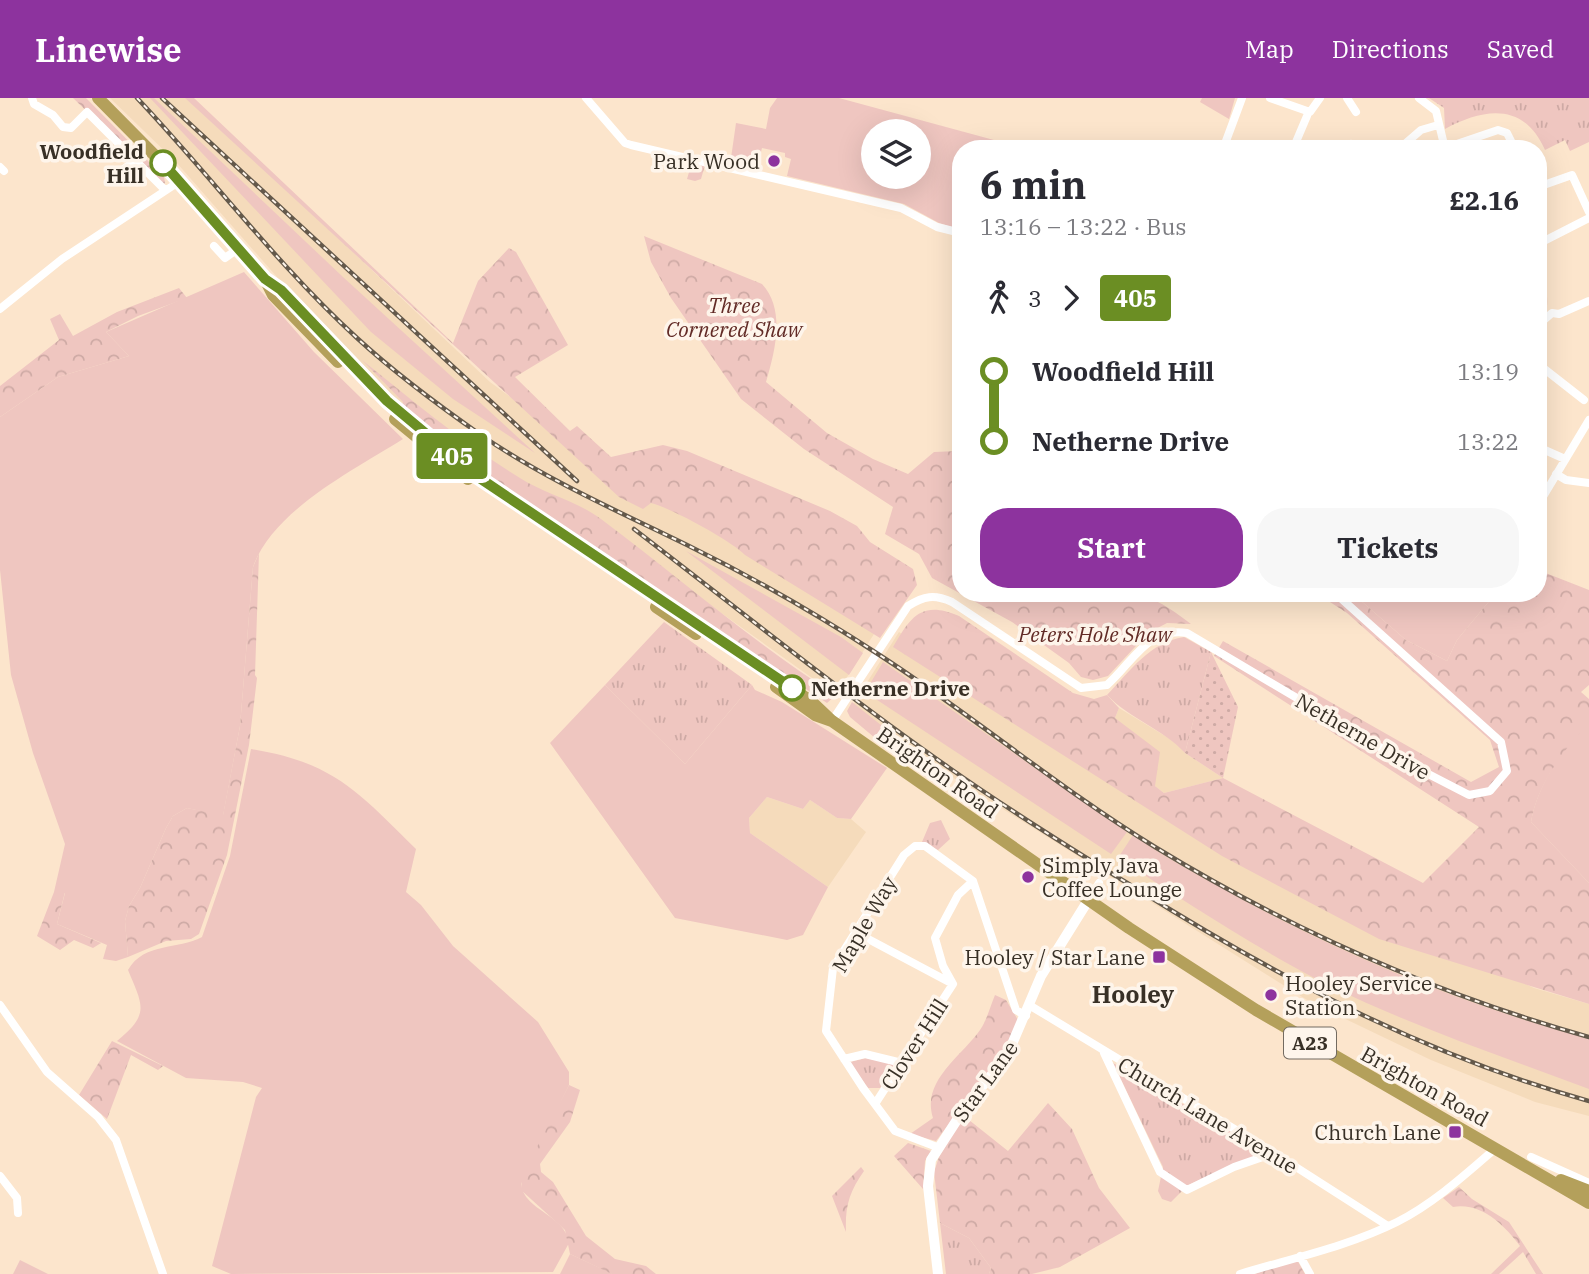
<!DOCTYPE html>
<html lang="en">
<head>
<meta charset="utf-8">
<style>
  :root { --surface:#fff; --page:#f7f7f7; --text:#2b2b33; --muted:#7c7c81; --accent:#8d339e }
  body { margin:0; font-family:"IBM Plex Serif",serif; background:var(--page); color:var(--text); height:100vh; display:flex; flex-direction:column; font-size:26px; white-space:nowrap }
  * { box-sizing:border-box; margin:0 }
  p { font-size:23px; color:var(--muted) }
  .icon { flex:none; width:38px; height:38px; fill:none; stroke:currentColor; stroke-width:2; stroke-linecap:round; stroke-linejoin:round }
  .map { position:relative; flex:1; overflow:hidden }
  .panel { position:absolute; left:952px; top:42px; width:595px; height:462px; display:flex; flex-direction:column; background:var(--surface); border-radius:28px; box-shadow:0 7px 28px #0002 }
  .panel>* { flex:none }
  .badge { padding:0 14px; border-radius:5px; font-size:24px; line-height:46px }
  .fabs { position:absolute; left:861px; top:21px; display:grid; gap:14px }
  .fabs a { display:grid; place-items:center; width:70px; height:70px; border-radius:50%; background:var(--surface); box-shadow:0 7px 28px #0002; font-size:35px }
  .map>.badge { position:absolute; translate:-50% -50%; box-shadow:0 0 0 4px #fff }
  .legs { display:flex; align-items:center; gap:10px; height:77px; padding:0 28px; font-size:23px }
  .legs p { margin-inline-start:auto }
  .head { display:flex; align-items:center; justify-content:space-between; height:119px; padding:0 28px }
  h1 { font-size:38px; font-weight:700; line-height:52px }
  .button { display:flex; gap:14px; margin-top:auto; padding:14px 28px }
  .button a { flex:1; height:80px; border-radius:28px; background:var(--accent); color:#fff; font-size:28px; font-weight:700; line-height:80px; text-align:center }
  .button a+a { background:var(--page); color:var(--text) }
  ul { padding:0 28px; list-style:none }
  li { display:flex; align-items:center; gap:24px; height:70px; font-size:26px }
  li i { display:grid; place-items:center; width:10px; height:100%; margin:0 9px; background:currentColor }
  li i::after { content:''; width:18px; height:18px; margin:-9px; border:5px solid; border-radius:50%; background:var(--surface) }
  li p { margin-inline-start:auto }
  li:first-child i { background:linear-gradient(#0000 50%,currentColor 0) }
  li:last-child i { background:linear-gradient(currentColor 50%,#0000 0) }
  header { display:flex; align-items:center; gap:42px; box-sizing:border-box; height:98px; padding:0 35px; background:var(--accent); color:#fff }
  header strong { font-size:33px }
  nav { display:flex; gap:38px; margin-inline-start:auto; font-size:24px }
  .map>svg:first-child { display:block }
</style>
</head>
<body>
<header>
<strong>Linewise</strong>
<nav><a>Map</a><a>Directions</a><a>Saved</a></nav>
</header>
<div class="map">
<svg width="1589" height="1176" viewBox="0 0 1589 1176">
  <defs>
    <pattern id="forest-crowns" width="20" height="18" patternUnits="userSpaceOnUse" patternTransform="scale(1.75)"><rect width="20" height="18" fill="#efc6c0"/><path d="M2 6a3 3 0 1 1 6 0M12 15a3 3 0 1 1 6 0" fill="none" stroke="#ceaaa5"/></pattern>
    <pattern id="park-tufts" width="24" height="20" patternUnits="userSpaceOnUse" patternTransform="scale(1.75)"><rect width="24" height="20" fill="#efc6c0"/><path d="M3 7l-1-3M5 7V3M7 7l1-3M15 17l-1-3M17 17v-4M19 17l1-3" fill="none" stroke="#ceaaa5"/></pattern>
    <pattern id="garden-dots" width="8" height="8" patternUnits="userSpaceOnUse" patternTransform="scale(1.75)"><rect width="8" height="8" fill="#efc6c0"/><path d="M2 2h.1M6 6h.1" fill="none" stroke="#ceaaa5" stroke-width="1.8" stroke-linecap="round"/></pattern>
  </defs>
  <rect width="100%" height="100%" fill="#fce5cc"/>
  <!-- built -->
  <path fill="#f5dbbb" d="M110,0H190L490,284L624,382L882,523L836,597L595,425L400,310L327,236L176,64Z
    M899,534L1180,722L1534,890L1589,906V1018L1535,1004L1431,962L1312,905L893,642L852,608Z
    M1119,610L1175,644L1185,655L1223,680L1164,695L1155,688L1115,620Z
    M767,699L803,711L810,702L837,720L851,721L866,734L828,789L750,735L749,720Z"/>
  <!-- grass -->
  <path fill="#efc6c0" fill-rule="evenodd" d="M150,0H154L343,179L535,355L453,301L371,234Z
    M777,0H839L1005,45L1002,51H961V132L939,125L904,106L787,78L791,61L785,59V55L762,50L756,73L730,67L736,25L766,31L770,10ZM873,33H919V79H873Z
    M1202,0H1235L1229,21L1200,4Z
    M244,174L314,254L403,341C354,372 273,412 253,469L240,628L223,718L187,710L173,718L166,730L140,790L129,808L125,823L128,859L116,863L103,861L107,847L57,826L65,795L54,794L65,746L33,655L11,577L0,472V319L58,279L129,258L106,234Z
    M1538,192L1547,199C1548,210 1546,215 1538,223Z
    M686,453L841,539L863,555L849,577Z
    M1352,495H1496L1457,542L1447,563L1406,542Z
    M883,564L1127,734L1111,756L865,594Z
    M605,587L685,666L752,587L755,592L782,604L887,670L851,721L837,720L810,702L803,711L767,699L749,720L750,735L828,789L803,837L787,842L675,820L550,645Z
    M852,604L896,639L887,650L850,619L847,613Z
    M1589,618V785L1531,724C1537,686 1566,648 1589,618Z
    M251,651C334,664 359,695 416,751L406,794L421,807L453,848L538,924L569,974V987L521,1086C524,1113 565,1116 569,1145L553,1174L231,1176L212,1168L256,999L262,990L243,984L186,980L117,943C150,916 143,908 128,872C144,844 178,852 202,839L230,758Z
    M1133,737C1161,757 1191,773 1220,789C1336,855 1461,906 1589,941V991C1503,959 1415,929 1332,889C1258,852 1188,805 1118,760Z
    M570,1156L613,1176H560Z
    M20,1162L48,1176H13Z"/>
  <!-- forest -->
  <path fill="url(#forest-crowns)" d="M73,0H86L164,79L165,85L163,87Z
    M185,0H194L453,245L478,183L509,150L516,154L568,247L515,279L570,333L577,328L611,359L663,347L687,353L830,413L857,428L870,444L913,471L917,487L880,540L745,457C732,443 669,409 651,405L643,411L619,399Z
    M692,64L705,67L701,81L695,83L687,81Z
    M644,138L762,186C786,212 775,253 766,284L827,335L873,361L908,376L934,354L958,353L961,334V495H1091V498C1142,494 1150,495 1191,526L1167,525L1148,535L1108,578L1093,582L1081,579L1069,565L1012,524L932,480L919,456L885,436L893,409L804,351L741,301L671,200L651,164Z
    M179,190L187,200L138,218L106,234L129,258L58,279L0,319V288L59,242L50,221L60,216L73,238L117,214Z
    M362,262C413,303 464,346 520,380C545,396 577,403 601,421C680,480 752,544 836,597L827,605L482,377L400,310L403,304Z
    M259,455L255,577L257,580L249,647L227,757L199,836L191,841L166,843L128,859L125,823L129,808L140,790L166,730L173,718L187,710L223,717L240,628L253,469Z
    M1538,472L1589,492V587L1581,594L1589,601V625C1564,651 1537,687 1531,724L1589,785V906L1379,841L1222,758L893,549C911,518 922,502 959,518L1073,595L1094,601L1107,597L1119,610L1115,620L1160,654L1155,688L1164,695L1223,680L1423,785L1479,729L1214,558L1223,543L1471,684L1499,669L1490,642L1347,515L1316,495H1352L1406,542L1447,563L1457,542L1496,495H1538Z
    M54,794H65L57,826L101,845L93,850L74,842L60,852L37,838Z
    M995,897L1006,902L1018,922L1003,955L936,1043L910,1036L933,1020C921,983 961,959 980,932C987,922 990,909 995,897Z
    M112,943L163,968L158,972L131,957L107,1021L79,997Z
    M569,987L580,992L570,1024L540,1066L541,1074L553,1084L586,1138L615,1161L646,1168L656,1176H612L570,1156L565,1132L521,1092L522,1078Z
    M1048,1005L1072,1031L1099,1090L1130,1130L1060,1169L1032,1176H989L991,1170L969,1140L940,1125L934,1074L939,1059L964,1018L1008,1053Z
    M908,1045L931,1053L925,1063L923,1091L894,1058Z
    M861,1069L864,1073C849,1094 845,1109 846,1134L832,1098Z
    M1459,1089L1472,1101L1509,1124L1543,1176H1536L1523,1154L1499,1176H1491L1520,1148C1505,1128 1482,1104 1453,1109L1443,1100Z
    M1296,1160L1305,1176H1255Z"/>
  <!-- park -->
  <path fill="url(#park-tufts)" d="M1429,0H1589V44L1570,53L1565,42L1545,52C1524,4 1484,10 1445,31L1444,10Z
    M664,524L752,587L685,666L605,587Z
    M1184,539L1211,554L1185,655C1163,631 1130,621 1107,597C1130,573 1150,544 1184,539Z
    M941,722L950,741L938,752L922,744L930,725Z
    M866,960L895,966L880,990H868L850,964Z
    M1113,965L1265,1054L1188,1087L1171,1104L1162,1101L1158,1093L1163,1069Z
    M940,1125L969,1140L991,1170L989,1176H946Z"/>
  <!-- garden -->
  <path fill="url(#garden-dots)" d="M1211,554L1238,609L1223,680L1185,655Z"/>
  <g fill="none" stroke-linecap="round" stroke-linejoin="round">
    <!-- minor -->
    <path stroke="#fff" stroke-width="8" d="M32,0L34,6L53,17L63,29L71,30L87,14L165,92
      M586,0L625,45L631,47L901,110L937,129L961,135
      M1270,0L1310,14L1320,0
      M1347,0L1356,14
      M1419,0L1436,13L1445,51
      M1445,50L1498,32L1507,35L1515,51
      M1223,51L1242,0
      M1293,51L1307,18
      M1346,51L1351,46
      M1399,51L1421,32L1438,27
      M0,69L4,73
      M113,79L136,62
      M1538,89L1572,77L1589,114
      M1544,143L1589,120
      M214,148L225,160L239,150
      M0,211L62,161L180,83
      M1538,227L1552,215L1559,216L1589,203
      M1538,266L1584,302
      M1538,349L1565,361
      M1556,376L1566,382L1589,385
      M1538,407L1589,322
      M1538,413L1539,414
      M832,623L908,508C924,498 934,496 952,504L1081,590L1107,587C1134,563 1147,529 1187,535L1405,664L1469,697L1490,693L1507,673L1501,644L1335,495
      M1089,801L1099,785
      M855,834L951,885
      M953,886L943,868L935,840L958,797L973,783
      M0,907L47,974L98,1019L116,1042L163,1176
      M1029,907L1274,1055L1388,1128
      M1104,955L1160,1074L1187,1092L1234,1069L1274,1055
      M844,961L865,956L902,965
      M875,1006L953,886
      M937,1049L895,1033L863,990L826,933L833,870L904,757L915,748H925L973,783L1016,912L1026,918
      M1531,1059L1589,1085
      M0,1078L17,1100L18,1115
      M1300,1158L1310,1176
      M1240,1176C1293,1160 1349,1148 1397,1124C1433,1106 1466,1076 1496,1050"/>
    <!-- tertiary -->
    <path stroke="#fff" stroke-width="10" d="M938,1176L928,1088L931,1062L966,1008L1007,958L1041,878L1089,801"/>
    <!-- trunk -->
    <path stroke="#b4a05b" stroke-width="12" d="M98,0L180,83L265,181L273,197L338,264
      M265,181L281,192L387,304L478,379L812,604L832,623L1129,830L1256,912L1589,1105
      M395,321L468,381
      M656,509L696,536
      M776,589L815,617L832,623
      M1561,1082L1589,1093"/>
    <!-- rail casing -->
    <g stroke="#64594b" stroke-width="4.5">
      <path id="rail" d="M137,0C211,78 277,167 357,240C396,276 438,307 481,337C546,382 620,414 691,449C756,481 820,518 881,558C975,619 1060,691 1155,749C1291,832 1436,896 1589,939
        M162,0L577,383
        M634,431C738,511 841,594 948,669C1009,712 1073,752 1137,791C1279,880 1427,958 1589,1003"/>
    </g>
    <!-- rail -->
    <use href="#rail" stroke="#fef5eb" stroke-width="2" stroke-dasharray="5" stroke-linecap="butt"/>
  </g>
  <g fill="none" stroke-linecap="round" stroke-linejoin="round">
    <!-- line-1 casing -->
    <g stroke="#fff" stroke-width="16">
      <path id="line-1" d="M163,65L265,181L281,192L387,303L478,379L792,590"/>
    </g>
    <!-- line-1 -->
    <use href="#line-1" stroke="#6b8e23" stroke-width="10"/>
  </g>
  <!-- markers -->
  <g fill="#8d339e" stroke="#fef5eb" stroke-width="2.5">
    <circle cx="774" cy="63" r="7"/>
    <circle cx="1028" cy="779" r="7"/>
    <rect x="1152" y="852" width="14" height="14" rx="3.5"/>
    <circle cx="1271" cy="897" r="7"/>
    <rect x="1448" y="1027" width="14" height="14" rx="3.5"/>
  </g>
  <g fill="#fff" stroke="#6b8e23" stroke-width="3.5">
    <circle cx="163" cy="65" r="12"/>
    <circle cx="792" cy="590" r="12"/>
  </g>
  <g text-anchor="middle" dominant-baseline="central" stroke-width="7" stroke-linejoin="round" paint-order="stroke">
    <!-- shield labels -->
    <rect fill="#fef5eb" stroke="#736b61" stroke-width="2" x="1284" y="929.5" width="52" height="31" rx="5"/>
    <g font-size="19" font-weight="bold" fill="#383026">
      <text x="1310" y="945">A23</text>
    </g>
    <!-- stop labels -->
    <g font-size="21" font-weight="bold" fill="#383026" stroke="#fef5eb" text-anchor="end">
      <text x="144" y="53">Woodfield<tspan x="144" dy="24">Hill</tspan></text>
      <text x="811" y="590" text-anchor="start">Netherne Drive</text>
    </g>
    <!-- poi labels -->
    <g font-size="21" fill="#383026" stroke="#fef5eb" text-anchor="end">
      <text x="760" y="63">Park Wood</text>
      <text x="1042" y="767" text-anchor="start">Simply Java<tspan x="1042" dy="24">Coffee Lounge</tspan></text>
      <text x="1145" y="859">Hooley / Star Lane</text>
      <text x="1285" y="885" text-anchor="start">Hooley Service<tspan x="1285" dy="24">Station</tspan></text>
      <text x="1441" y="1034">Church Lane</text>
    </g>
    <!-- park labels -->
    <g font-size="21" font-style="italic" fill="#622b26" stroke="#fef5eb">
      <text x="734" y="207">Three<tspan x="734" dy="24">Cornered Shaw</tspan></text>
      <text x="1095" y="536">Peters Hole Shaw</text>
    </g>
    <!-- street labels -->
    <g font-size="21" fill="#383026" stroke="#fef5eb">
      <text transform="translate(1363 638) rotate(30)">Netherne Drive</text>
      <text transform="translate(938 674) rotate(35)">Brighton Road</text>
      <text transform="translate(864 826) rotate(-60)">Maple Way</text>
      <text transform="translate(914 946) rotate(-57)">Clover Hill</text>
      <text transform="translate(985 983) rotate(-54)">Star Lane</text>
      <text transform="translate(1425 988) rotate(29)">Brighton Road</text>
      <text transform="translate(1208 1017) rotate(31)">Church Lane Avenue</text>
    </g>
    <!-- quarter labels -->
    <g font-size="24" font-weight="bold" fill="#383026" stroke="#fef5eb">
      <text x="1133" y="896">Hooley</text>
    </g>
  </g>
</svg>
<div class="fabs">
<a><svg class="icon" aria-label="layers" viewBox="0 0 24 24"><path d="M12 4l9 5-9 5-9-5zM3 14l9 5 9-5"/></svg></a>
</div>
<b class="badge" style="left:452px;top:358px;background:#6b8e23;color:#fff">405</b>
<section class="panel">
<div class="head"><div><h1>6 min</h1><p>13:16 – 13:22 · Bus</p></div><b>£2.16</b></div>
<div class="legs"><svg class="icon" aria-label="walk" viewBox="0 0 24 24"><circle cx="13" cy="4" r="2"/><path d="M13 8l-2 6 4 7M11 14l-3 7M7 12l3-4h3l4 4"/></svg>3<svg class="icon" aria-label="forward" viewBox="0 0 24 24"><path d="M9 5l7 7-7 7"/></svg><b class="badge" style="background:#6b8e23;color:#fff">405</b></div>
<ul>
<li><i style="color:#6b8e23"></i><b>Woodfield Hill</b><p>13:19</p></li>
<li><i style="color:#6b8e23"></i><b>Netherne Drive</b><p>13:22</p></li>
</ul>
<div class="button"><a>Start</a><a>Tickets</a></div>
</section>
</div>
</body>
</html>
